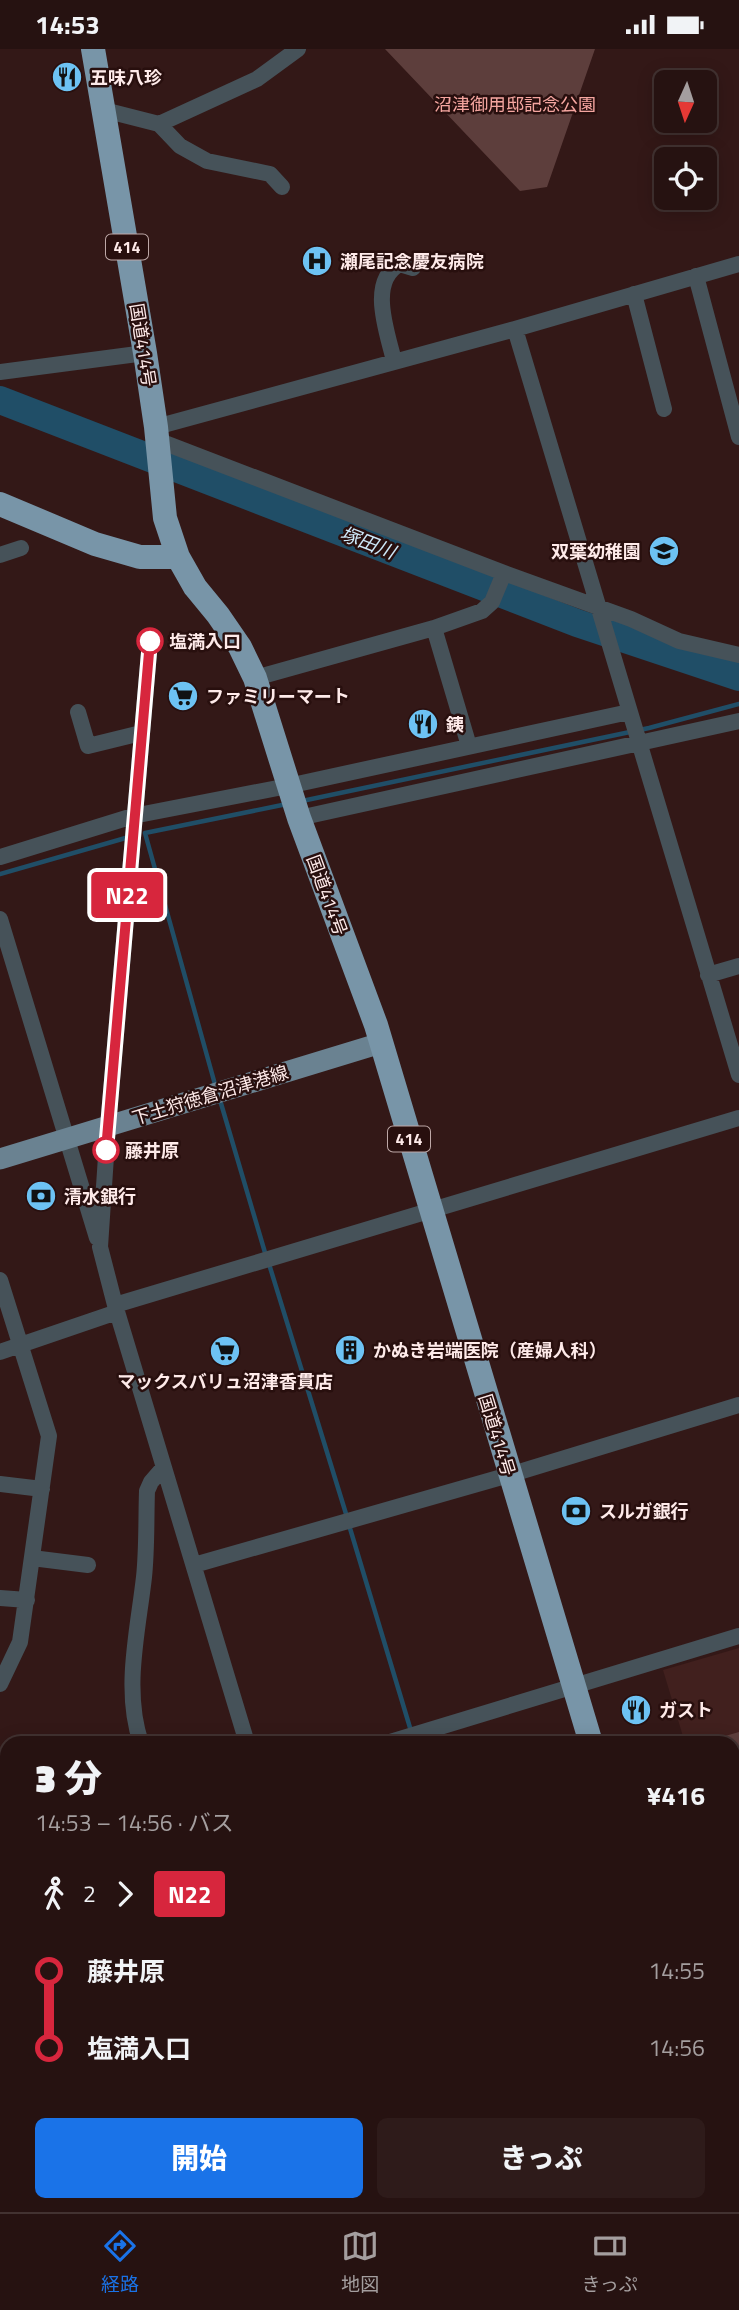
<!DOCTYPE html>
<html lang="ja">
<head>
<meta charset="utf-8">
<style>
  :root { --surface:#261211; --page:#2e1b1a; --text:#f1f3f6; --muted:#a49e9f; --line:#423231; --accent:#1a73e8 }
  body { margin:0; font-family:"Titillium Web","Noto Sans JP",sans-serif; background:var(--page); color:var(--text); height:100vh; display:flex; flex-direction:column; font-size:26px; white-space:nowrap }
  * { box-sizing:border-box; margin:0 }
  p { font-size:23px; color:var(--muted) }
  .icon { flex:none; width:38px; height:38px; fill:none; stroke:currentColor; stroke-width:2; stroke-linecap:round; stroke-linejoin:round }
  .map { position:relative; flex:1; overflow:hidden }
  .drawer { position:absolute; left:0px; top:1687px; width:740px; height:476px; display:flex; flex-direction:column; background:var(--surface); border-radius:21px 21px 0 0; box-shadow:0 4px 18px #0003,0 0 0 2px var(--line) }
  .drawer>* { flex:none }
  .badge { padding:0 14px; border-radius:5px; font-size:24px; line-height:46px }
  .needle { width:46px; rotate:183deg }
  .controls { position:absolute; left:654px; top:21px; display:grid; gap:14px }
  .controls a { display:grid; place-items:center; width:63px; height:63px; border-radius:10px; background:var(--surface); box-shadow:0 4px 18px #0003,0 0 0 2px var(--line); font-size:35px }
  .map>.badge { position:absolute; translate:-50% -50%; box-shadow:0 0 0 4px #fff }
  .legs { display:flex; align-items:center; gap:10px; height:77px; padding:0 35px; font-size:23px }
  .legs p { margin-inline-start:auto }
  .head { display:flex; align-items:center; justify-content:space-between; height:119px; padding:0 35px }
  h1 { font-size:38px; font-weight:800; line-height:52px }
  .action { display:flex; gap:14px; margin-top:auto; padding:14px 35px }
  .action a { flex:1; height:80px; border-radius:10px; background:var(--accent); color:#fff; font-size:28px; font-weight:800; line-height:80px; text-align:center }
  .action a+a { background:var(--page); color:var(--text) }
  ul { padding:0 35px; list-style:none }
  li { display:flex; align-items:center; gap:24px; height:77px; font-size:26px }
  li i { display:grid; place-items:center; width:10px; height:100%; margin:0 9px; background:currentColor }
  li i::after { content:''; width:18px; height:18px; margin:-9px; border:5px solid; border-radius:50%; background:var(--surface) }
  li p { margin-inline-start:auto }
  li:first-child i { background:linear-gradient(#0000 50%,currentColor 0) }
  li:last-child i { background:linear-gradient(currentColor 50%,#0000 0) }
  .status { display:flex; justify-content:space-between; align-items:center; height:49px; padding:0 35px; background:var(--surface); direction:ltr }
  .status svg { height:19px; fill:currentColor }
  .tab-bar { display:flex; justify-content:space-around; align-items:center; height:98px; border-top:2px solid var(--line); background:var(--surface); font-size:19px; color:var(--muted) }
  .tab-bar a { display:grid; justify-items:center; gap:4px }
  .tab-bar .selected { color:var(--accent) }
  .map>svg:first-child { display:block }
</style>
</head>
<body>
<div class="status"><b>14:53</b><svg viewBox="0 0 49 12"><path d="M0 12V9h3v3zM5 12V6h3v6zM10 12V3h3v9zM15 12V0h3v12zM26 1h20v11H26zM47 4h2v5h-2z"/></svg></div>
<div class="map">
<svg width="739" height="2163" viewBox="0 0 739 2163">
  <rect width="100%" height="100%" fill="#331817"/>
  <!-- built -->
  <path fill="#41201e" d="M739,1599V1863L737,1864L733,1853V1694H685L663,1621Z"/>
  <!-- green -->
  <path fill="#5d3e3c" d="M385,0H595L547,138L520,142Z
    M739,1683V1762L733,1742V1694H719L718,1689Z"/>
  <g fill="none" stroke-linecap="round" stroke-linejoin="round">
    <!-- stream -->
    <path stroke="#204e67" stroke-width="4.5" d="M302,752L649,679L739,655
      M145,784L216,1039
      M145,784L287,755
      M0,825L129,788
      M220,1051L266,1207
      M269,1215L347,1468
      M349,1476L411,1682
      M552,2156L554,2163"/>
    <!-- river -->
    <path stroke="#204e67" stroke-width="28" d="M0,351L577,574L739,628"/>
    <!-- minor -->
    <path stroke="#465259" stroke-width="16" d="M104,61L159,75L257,30L298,0
      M159,75L180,97L207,112L270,125L282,138
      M696,227L739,388
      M634,245L664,360
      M515,280L739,1026
      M394,312C388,285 367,232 400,215L413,219
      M0,323L145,304
      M156,378L515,280L739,215
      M157,391L504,524L631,570L679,592L739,606
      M0,506L21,499
      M434,579L469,697
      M150,592L108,1077L100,1198L115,1256L247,1694
      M255,629L434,579L482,562L492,553L504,524
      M78,663L88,697L141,684
      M299,769L739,672
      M0,808L133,767L288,737L629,663
      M0,870L97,1189
      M708,926L739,917
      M0,1231L49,1387L20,1593L0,1635
      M115,1256L739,1069
      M0,1303L117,1263
      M0,1435L42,1440
      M32,1509L88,1516
      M194,1516L509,1426L739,1356
      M0,1549L27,1551
      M141,1694C123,1641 138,1582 144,1528C147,1500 146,1471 147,1442L151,1433L164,1418
      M387,1694L739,1587
      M0,1819L7,1826
      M733,1876L739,1874
      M0,1913L7,1914
      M384,2156L386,2163
      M463,2156L469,2163
      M13,2163L14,2156
      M322,2163L324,2156"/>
    <!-- major -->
    <path stroke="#6a8291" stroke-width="21" d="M0,1110L381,994"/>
    <!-- highway -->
    <path stroke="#7895a8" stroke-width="24" d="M93,0L145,304L156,378L165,469L178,508L195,538L218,566L240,598L255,629L299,769L376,976L591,1694
      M0,455L95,495L140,508H178
      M729,2156L731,2163"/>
  </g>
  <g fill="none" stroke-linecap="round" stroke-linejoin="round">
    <!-- line-1 casing -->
    <g stroke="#fff" stroke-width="16">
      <path id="line-1" d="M106,1101L150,592"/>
    </g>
    <!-- line-1 -->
    <use href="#line-1" stroke="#d7263d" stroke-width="10"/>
  </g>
  <!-- icons -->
  <defs>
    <g id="restaurant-disc" transform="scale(1.575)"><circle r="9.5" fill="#6dc2f3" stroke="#280f0e"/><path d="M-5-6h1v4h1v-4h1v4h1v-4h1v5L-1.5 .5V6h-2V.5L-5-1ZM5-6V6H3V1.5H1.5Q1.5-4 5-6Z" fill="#111"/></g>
    <g id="hospital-disc" transform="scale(1.575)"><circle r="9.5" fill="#6dc2f3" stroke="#280f0e"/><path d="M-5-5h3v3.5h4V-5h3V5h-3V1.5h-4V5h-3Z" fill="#111"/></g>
    <g id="school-disc" transform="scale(1.575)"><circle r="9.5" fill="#6dc2f3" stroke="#280f0e"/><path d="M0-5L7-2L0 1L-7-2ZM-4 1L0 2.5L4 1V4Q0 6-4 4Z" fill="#111"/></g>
    <g id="supermarket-disc" transform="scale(1.575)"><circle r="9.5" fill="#6dc2f3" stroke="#280f0e"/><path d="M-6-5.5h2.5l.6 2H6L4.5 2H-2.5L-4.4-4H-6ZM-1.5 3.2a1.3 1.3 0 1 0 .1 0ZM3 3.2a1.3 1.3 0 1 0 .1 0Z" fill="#111"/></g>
    <g id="bank-disc" transform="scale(1.575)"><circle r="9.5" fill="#6dc2f3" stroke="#280f0e"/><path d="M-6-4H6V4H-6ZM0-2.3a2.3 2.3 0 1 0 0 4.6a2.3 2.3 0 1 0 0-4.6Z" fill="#111"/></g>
    <g id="building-disc" transform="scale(1.575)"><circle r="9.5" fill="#6dc2f3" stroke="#280f0e"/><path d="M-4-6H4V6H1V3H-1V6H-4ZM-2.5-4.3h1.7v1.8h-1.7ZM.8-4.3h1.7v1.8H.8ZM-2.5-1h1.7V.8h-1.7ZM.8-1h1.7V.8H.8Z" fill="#111"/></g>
  </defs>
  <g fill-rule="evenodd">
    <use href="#restaurant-disc" x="67" y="28"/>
    <use href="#hospital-disc" x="317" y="212"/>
    <use href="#school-disc" x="664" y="502"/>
    <use href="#supermarket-disc" x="183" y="647"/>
    <use href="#restaurant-disc" x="423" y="675"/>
    <use href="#bank-disc" x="41" y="1147"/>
    <use href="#building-disc" x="350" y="1301"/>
    <use href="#supermarket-disc" x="225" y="1302"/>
    <use href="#bank-disc" x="576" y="1462"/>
    <use href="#restaurant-disc" x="636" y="1661"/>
  </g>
  <!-- markers -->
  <g fill="#fff" stroke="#d7263d" stroke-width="3.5">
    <circle cx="150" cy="592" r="12"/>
    <circle cx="106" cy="1101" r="12"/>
  </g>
  <g text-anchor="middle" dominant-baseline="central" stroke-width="5" stroke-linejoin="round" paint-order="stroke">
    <!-- shield labels -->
    <g fill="#280f0e" stroke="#bea8a7" stroke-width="2">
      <rect x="106" y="185.5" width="42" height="25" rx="5"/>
      <rect x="388" y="1077.5" width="42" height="25" rx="5"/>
    </g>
    <g font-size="16" font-weight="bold" fill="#feeae9">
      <text x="127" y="198">414</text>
      <text x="409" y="1090">414</text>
    </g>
    <!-- poi labels -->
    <g font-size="18" font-weight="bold" fill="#feeae9" stroke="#280f0e" text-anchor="start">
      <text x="90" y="28">五味八珍</text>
      <text x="340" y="212">瀬尾記念慶友病院</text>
      <text x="641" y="502" text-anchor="end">双葉幼稚園</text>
      <text x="206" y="647">ファミリーマート</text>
      <text x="446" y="675">銕</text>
      <text x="64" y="1147">清水銀行</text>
      <text x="373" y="1301">かぬき岩端医院（産婦人科）</text>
      <text x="225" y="1332" text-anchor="middle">マックスバリュ沼津香貫店</text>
      <text x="599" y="1462">スルガ銀行</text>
      <text x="659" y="1661">ガスト</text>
    </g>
    <!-- park labels -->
    <g font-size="18" fill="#f5a6a0" stroke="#280f0e">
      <text x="515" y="55">沼津御用邸記念公園</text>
    </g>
    <!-- street labels -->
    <g font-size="18" fill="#feeae9" stroke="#280f0e">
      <text transform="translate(143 296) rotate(81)">国道414号</text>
      <text transform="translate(327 846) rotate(70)">国道414号</text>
      <text transform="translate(210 1046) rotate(-17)">下土狩徳倉沼津港線</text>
      <text transform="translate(497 1386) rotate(73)">国道414号</text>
    </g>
    <!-- stop labels -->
    <g font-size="18" font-weight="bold" fill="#feeae9" stroke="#280f0e" text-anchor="start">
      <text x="169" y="592">塩満入口</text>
      <text x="125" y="1101">藤井原</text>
    </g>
    <!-- water labels -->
    <g font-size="19" font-style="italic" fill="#cde9fa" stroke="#280f0e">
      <text transform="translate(368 493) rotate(21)">塚田川</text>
    </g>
  </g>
</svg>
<div class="controls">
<a><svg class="needle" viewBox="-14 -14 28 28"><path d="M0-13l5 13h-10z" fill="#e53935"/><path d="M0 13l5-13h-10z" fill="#a49e9f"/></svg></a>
<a><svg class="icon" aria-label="locate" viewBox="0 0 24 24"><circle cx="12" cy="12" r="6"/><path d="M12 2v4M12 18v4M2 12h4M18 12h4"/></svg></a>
</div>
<b class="badge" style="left:127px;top:846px;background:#d7263d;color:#fff">N22</b>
<section class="drawer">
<div class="head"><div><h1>3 分</h1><p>14:53 – 14:56 · バス</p></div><b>¥416</b></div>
<div class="legs"><svg class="icon" aria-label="walk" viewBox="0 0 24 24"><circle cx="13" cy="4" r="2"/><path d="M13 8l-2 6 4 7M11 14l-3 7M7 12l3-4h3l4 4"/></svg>2<svg class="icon" aria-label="forward" viewBox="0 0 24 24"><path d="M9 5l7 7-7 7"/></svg><b class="badge" style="background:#d7263d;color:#fff">N22</b></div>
<ul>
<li><i style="color:#d7263d"></i><b>藤井原</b><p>14:55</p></li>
<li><i style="color:#d7263d"></i><b>塩満入口</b><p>14:56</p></li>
</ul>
<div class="action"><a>開始</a><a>きっぷ</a></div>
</section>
</div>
<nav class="tab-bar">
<a class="selected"><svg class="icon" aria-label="directions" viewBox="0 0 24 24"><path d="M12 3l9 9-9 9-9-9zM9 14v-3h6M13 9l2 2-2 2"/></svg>経路</a>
<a><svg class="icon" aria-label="map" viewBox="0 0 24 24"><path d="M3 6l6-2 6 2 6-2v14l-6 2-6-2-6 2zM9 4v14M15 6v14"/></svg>地図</a>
<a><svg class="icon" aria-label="tickets" viewBox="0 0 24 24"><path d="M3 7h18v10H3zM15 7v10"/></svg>きっぷ</a>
</nav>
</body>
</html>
